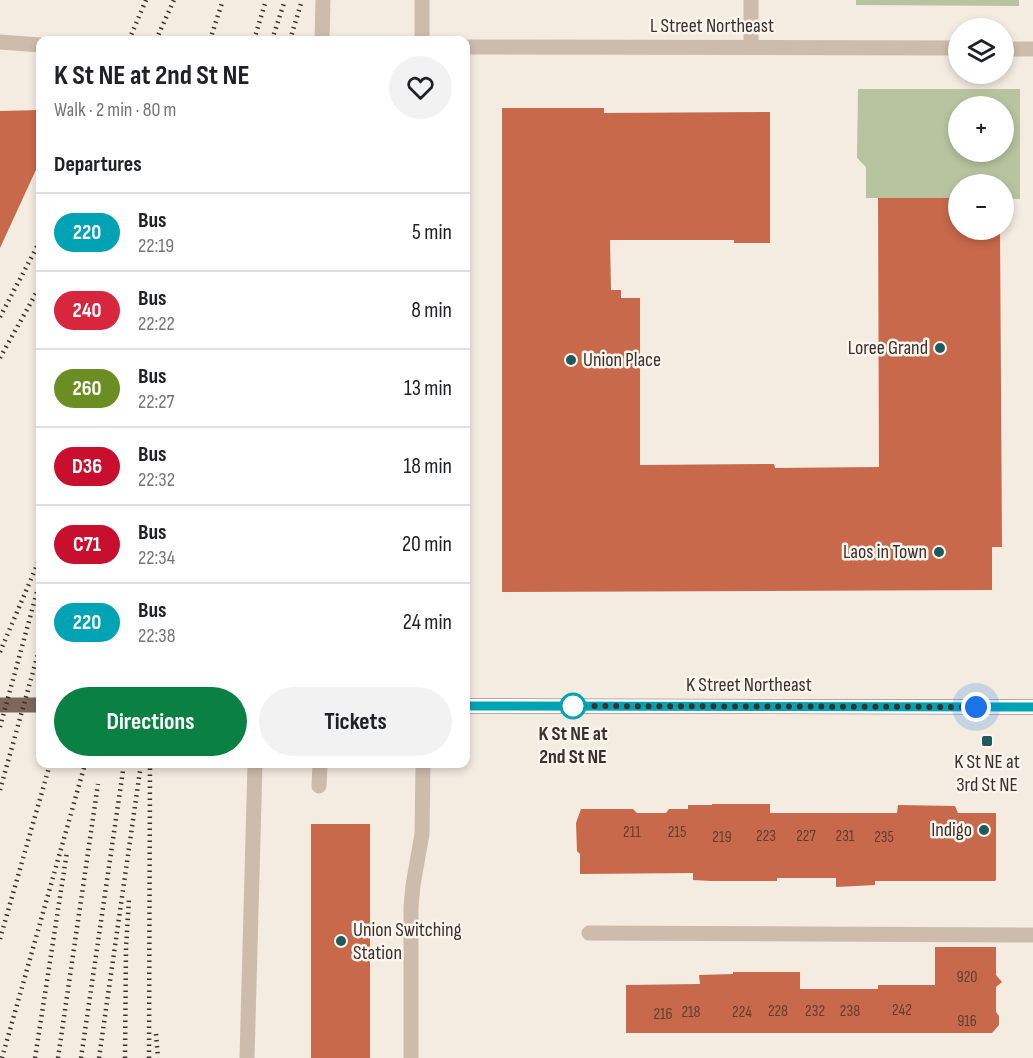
<!DOCTYPE html>
<html lang="en">
<head>
<meta charset="utf-8">
<style>
  :root { --surface:#fff; --page:#f2f2f2; --text:#202124; --muted:#757577; --line:#e0e0e0; --accent:#0b8043 }
  body { margin:0; font-family:"Sofia Sans Condensed",sans-serif; background:var(--page); color:var(--text); height:100vh; display:flex; flex-direction:column; font-size:22px; white-space:nowrap }
  * { box-sizing:border-box; margin:0 }
  p { font-size:20px; color:var(--muted) }
  .icon { flex:none; width:33px; height:33px; fill:none; stroke:currentColor; stroke-width:2; stroke-linecap:round; stroke-linejoin:round }
  .map { position:relative; flex:1; overflow:hidden }
  .panel { position:absolute; left:36px; top:36px; width:434px; height:732px; display:flex; flex-direction:column; background:var(--surface); border-radius:12px; box-shadow:0 3px 9px #0003 }
  .panel>* { flex:none }
  .badge { padding:0 12px; border-radius:20px; font-size:21px; line-height:39px }
  .tools { position:absolute; left:948px; top:18px; display:grid; gap:12px }
  .tools a { display:grid; place-items:center; width:66px; height:66px; border-radius:50%; background:var(--surface); box-shadow:0 3px 9px #0003; font-size:30px }
  .you { position:absolute; width:30px; height:30px; margin:-15px; border:4px solid #fff; border-radius:50%; background:#1a73e8; box-shadow:0 0 0 9px #1a73e833 }
  .map>.badge { position:absolute; translate:-50% -50%; box-shadow:0 0 0 3px #fff }
  h2 { padding:0 18px; font-size:22px; line-height:54px }
  .round { display:grid; place-items:center; flex:none; width:63px; height:63px; border-radius:32px; background:var(--page) }
  .summary { display:flex; align-items:center; justify-content:space-between; height:102px; padding:0 18px }
  h1 { font-size:28px; font-weight:700; line-height:45px }
  .cta { display:flex; gap:12px; margin-top:auto; padding:12px 18px }
  .cta a { flex:1; height:69px; border-radius:36px; background:var(--accent); color:#fff; font-size:24px; font-weight:700; line-height:69px; text-align:center }
  .cta a+a { background:var(--page); color:var(--text) }
  ul { padding:0; list-style:none }
  li { display:flex; align-items:center; gap:18px; height:78px; padding:0 18px; border-top:2px solid var(--line) }
  li div { flex:1 }
  li b { display:block; font-size:22px }
  li em { font-style:normal }
  li .badge { min-width:66px; font-weight:700; text-align:center }
  .map>svg:first-child { display:block }
</style>
</head>
<body>
<div class="map">
<svg width="1033" height="1058" viewBox="0 0 1033 1058">
  <rect width="100%" height="100%" fill="#f4ebe1"/>
  <!-- green -->
  <path fill="#b8c4a0" fill-rule="evenodd" d="M856,0H1019V6L856,5Z
    M858,89H1020V199L1004,198V184H958V198H866V167L857,158ZM958,106H1004V152H958Z"/>
  <!-- building -->
  <path fill="#c8694b" d="M502,108H604V113L770,112V243H734V240H610L611,290H621V298H640V465L774,464L775,468L879,467L878,198H958V230H1000L1002,547H992V590L502,592Z
    M40,110V161L0,248V111Z
    M712,804H770V813H897L898,805L955,806L958,813H996V880L995,881H875V885L836,887V878H777V881H711L693,880V873L580,874V854L577,851L576,823L581,809H633L637,813H666L669,809H688V805H712Z
    M311,824H370V1058H311Z
    M935,947H996V975L1002,982L996,987V1012L999,1016V1025L992,1033H626V985L700,984L699,975L733,974V972H800V989H878V985H935Z"/>
  <g fill="none" stroke-linecap="round" stroke-linejoin="round">
    <!-- minor -->
    <path stroke="#cdbbac" stroke-width="15" d="M422,0V40
      M751,0V47
      M322,40L323,0
      M0,42L40,45
      M465,47L958,48
      M1004,49H1033
      M319,786L320,764
      M589,933L1033,935
      M247,1058L255,764
      M411,1058V907L413,885L422,834L423,764"/>
    <!-- major -->
    <path stroke="#7d675c" stroke-width="15" d="M0,705H40
      M465,706L1033,707"/>
    <!-- rail -->
    <path stroke="#3b302b" stroke-width="4.5" stroke-dasharray="1.5 4.5" stroke-linecap="butt" d="M129,40L146,0
      M156,40L174,0
      M210,40L223,0
      M254,40L266,0
      M272,40L285,0
      M290,40L302,0
      M0,317L40,241
      M0,358L40,286
      M0,652L40,558
      M0,727L40,581
      M0,790L40,647
      M0,939L50,764
      M156,1034L158,1058
      M2,1058L85,764
      M35,1058L67,852
      M58,1058L98,784
      M81,1058L124,764
      M99,1058L141,764
      M125,1058L126,947L129,899
      M149,1058L150,764"/>
  </g>
  <g fill="none" stroke-linecap="round" stroke-linejoin="round">
    <!-- line casing -->
    <g stroke="#fff" stroke-width="14">
      <path id="line" d="M465,706L1033,707"/>
    </g>
    <!-- line -->
    <use href="#line" stroke="#00a3b4" stroke-width="9"/>
    <!-- walk -->
    <path stroke="#3b302b" stroke-width="6" stroke-dasharray="0 10.8" d="M573,706L976,707"/>
  </g>
  <!-- markers -->
  <g fill="#1f5a5e" stroke="#fbf5ee" stroke-width="2">
    <circle cx="940" cy="348" r="6"/>
    <circle cx="571" cy="360" r="6"/>
    <circle cx="939" cy="552" r="6"/>
    <rect x="981" y="735" width="12" height="12" rx="3"/>
    <circle cx="984" cy="830" r="6"/>
    <circle cx="341" cy="941" r="6"/>
  </g>
  <circle fill="#fff" stroke="#00a3b4" stroke-width="3" cx="573" cy="706" r="12"/>
  <g text-anchor="middle" dominant-baseline="central" stroke-width="5" stroke-linejoin="round" paint-order="stroke">
    <!-- number labels -->
    <g font-size="16" fill="#5e3e33">
      <text x="632" y="832">211</text>
      <text x="677" y="832">215</text>
      <text x="766" y="836">223</text>
      <text x="806" y="836">227</text>
      <text x="845" y="836">231</text>
      <text x="722" y="837">219</text>
      <text x="884" y="837">235</text>
      <text x="967" y="977">920</text>
      <text x="902" y="1010">242</text>
      <text x="778" y="1011">228</text>
      <text x="815" y="1011">232</text>
      <text x="850" y="1011">238</text>
      <text x="691" y="1012">218</text>
      <text x="742" y="1012">224</text>
      <text x="663" y="1014">216</text>
      <text x="967" y="1021">916</text>
    </g>
    <!-- street labels -->
    <g font-size="20" fill="#3b302b" stroke="#fbf5ee">
      <text x="712" y="26">L Street Northeast</text>
      <text x="749" y="685">K Street Northeast</text>
    </g>
    <!-- poi labels -->
    <g font-size="20" fill="#3b302b" stroke="#fbf5ee" text-anchor="end">
      <text x="928" y="348">Loree Grand</text>
      <text x="583" y="360" text-anchor="start">Union Place</text>
      <text x="927" y="552">Laos in Town</text>
      <text x="987" y="762" text-anchor="middle">K St NE at<tspan x="987" dy="23">3rd St NE</tspan></text>
      <text x="972" y="830">Indigo</text>
      <text x="353" y="930" text-anchor="start">Union Switching<tspan x="353" dy="23">Station</tspan></text>
    </g>
    <!-- stop labels -->
    <g font-size="20" font-weight="bold" fill="#3b302b" stroke="#fbf5ee">
      <text x="573" y="734">K St NE at<tspan x="573" dy="23">2nd St NE</tspan></text>
    </g>
  </g>
</svg>
<div class="tools">
<a><svg class="icon" aria-label="layers" viewBox="0 0 24 24"><path d="M12 4l9 5-9 5-9-5zM3 14l9 5 9-5"/></svg></a>
<a>+</a>
<a>−</a>
</div>
<div class="you" style="left:976px;top:707px"></div>
<section class="panel">
<div class="summary"><div><h1>K St NE at 2nd St NE</h1><p>Walk · 2 min · 80 m</p></div><a class="round"><svg class="icon" aria-label="heart" viewBox="0 0 24 24"><path d="M12 20l-8-8c-3-5 5-10 8-4 3-6 11-1 8 4z"/></svg></a></div>
<h2>Departures</h2>
<ul>
<li><span class="badge" style="background:#00a3b4;color:#fff">220</span><div><b>Bus</b><p>22:19</p></div><em>5 min</em></li>
<li><span class="badge" style="background:#d7263d;color:#fff">240</span><div><b>Bus</b><p>22:22</p></div><em>8 min</em></li>
<li><span class="badge" style="background:#6b8e23;color:#fff">260</span><div><b>Bus</b><p>22:27</p></div><em>13 min</em></li>
<li><span class="badge" style="background:#c8102e;color:#fff">D36</span><div><b>Bus</b><p>22:32</p></div><em>18 min</em></li>
<li><span class="badge" style="background:#c8102e;color:#fff">C71</span><div><b>Bus</b><p>22:34</p></div><em>20 min</em></li>
<li><span class="badge" style="background:#00a3b4;color:#fff">220</span><div><b>Bus</b><p>22:38</p></div><em>24 min</em></li>
</ul>
<div class="cta"><a>Directions</a><a>Tickets</a></div>
</section>
</div>
</body>
</html>
